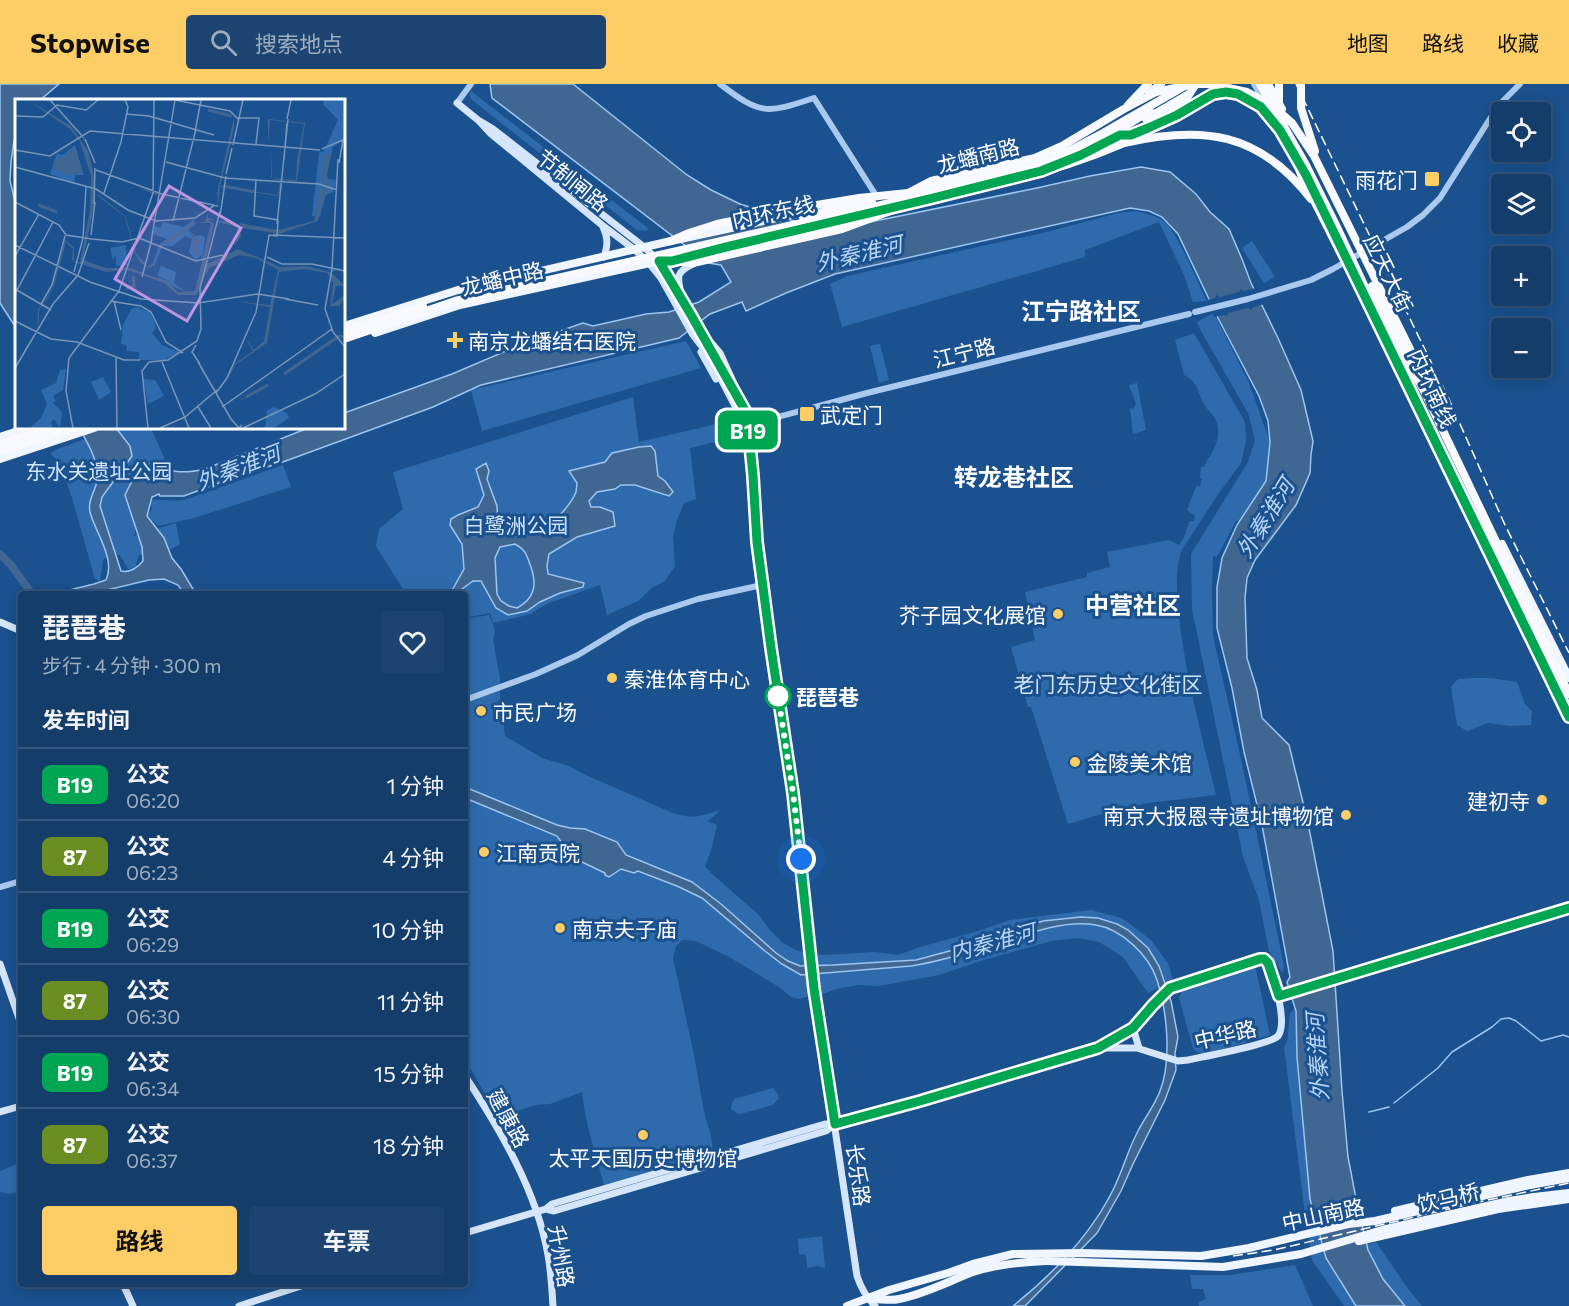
<!DOCTYPE html>
<html lang="zh">
<head>
<meta charset="utf-8">
<style>
  :root { --surface:#143d6a; --page:#1d4470; --text:#f1f3f6; --muted:#9daec1; --line:#33567e; --accent:#fece66 }
  body { margin:0; font-family:Commissioner,"Noto Sans SC",sans-serif; background:var(--page); color:var(--text); height:100vh; display:flex; flex-direction:column; font-size:22px; white-space:nowrap }
  * { box-sizing:border-box; margin:0 }
  p { font-size:20px; color:var(--muted) }
  .icon { flex:none; width:33px; height:33px; fill:none; stroke:currentColor; stroke-width:2; stroke-linecap:round; stroke-linejoin:round }
  .map { position:relative; flex:1; overflow:hidden }
  .drawer { position:absolute; left:18px; top:507px; width:450px; height:696px; display:flex; flex-direction:column; background:var(--surface); border-radius:6px; box-shadow:0 3px 15px #0003,0 0 0 2px var(--line) }
  .drawer>* { flex:none }
  .badge { padding:0 12px; border-radius:9px; font-size:21px; line-height:39px }
  .buttons { position:absolute; left:1491px; top:18px; display:grid; gap:12px }
  .buttons a { display:grid; place-items:center; width:60px; height:60px; border-radius:6px; background:var(--surface); box-shadow:0 3px 15px #0003,0 0 0 2px var(--line); font-size:30px }
  .you { position:absolute; width:30px; height:30px; margin:-15px; border:4px solid #fff; border-radius:50%; background:#1a73e8; box-shadow:0 0 0 9px #1a73e833 }
  .map>.badge { position:absolute; translate:-50% -50%; box-shadow:0 0 0 3px #fff }
  h2 { padding:0 24px; font-size:22px; line-height:54px }
  .round { display:grid; place-items:center; flex:none; width:63px; height:63px; border-radius:6px; background:var(--page) }
  .headline { display:flex; align-items:center; justify-content:space-between; height:102px; padding:0 24px }
  h1 { font-size:28px; font-weight:700; line-height:45px }
  .action { display:flex; gap:12px; margin-top:auto; padding:12px 24px }
  .action a { flex:1; height:69px; border-radius:6px; background:var(--accent); color:#111; font-size:24px; font-weight:700; line-height:69px; text-align:center }
  .action a+a { background:var(--page); color:var(--text) }
  ul { padding:0; list-style:none }
  li { display:flex; align-items:center; gap:18px; height:72px; padding:0 24px; border-top:2px solid var(--line) }
  li div { flex:1 }
  li b { display:block; font-size:22px }
  li em { font-style:normal }
  li .badge { min-width:66px; font-weight:700; text-align:center }
  header { display:flex; align-items:center; gap:36px; box-sizing:border-box; height:84px; padding:0 30px; background:var(--accent); color:#111 }
  header strong { font-size:28px }
  nav { display:flex; gap:33px; margin-inline-start:auto; font-size:21px }
  .search { width:420px; height:54px; background:var(--page); display:flex; align-items:center; gap:15px; box-sizing:border-box; padding:0 21px; border-radius:6px; color:var(--muted); font-size:22px }
  .map>svg:first-child { display:block }
</style>
</head>
<body>
<header>
<strong>Stopwise</strong>
<div class="search"><svg class="icon" aria-label="search" viewBox="0 0 24 24"><circle cx="10" cy="10" r="6"/><path d="M15 15l6 6"/></svg>搜索地点</div>
<nav><a>地图</a><a>路线</a><a>收藏</a></nav>
</header>
<div class="map">
<svg width="1569" height="1222" viewBox="0 0 1569 1222">
  <rect width="100%" height="100%" fill="#1b518e"/>
  <!-- green -->
  <path fill="#2f6bac" d="M471,7L649,145L646,147L637,146L472,16L469,11Z
    M1135,127C1144,129 1154,131 1162,136C1176,144 1198,200 1207,217L1193,218L1184,191L1159,138L1085,166V173L842,243L830,200L847,192L982,162L1043,149L1118,129Z
    M1252,157L1275,193L1264,199L1242,164Z
    M1214,229L1249,299L1270,358L1266,397L1240,437H1236L1217,473L1213,472L1212,509L1213,552L1243,684L1284,882L1282,889L1269,867L1259,816L1243,773L1192,525L1191,470L1248,378L1255,356L1248,329L1201,247L1197,238Z
    M1194,249L1245,338L1246,358L1241,379L1219,409L1187,458C1156,490 1206,666 1216,711L1148,719L1119,725L1068,740L1031,623H1028L1011,563L1035,556L1025,508L1087,493V489L1110,483L1107,468L1169,456L1179,461C1185,454 1186,445 1190,437H1194L1195,432L1187,426L1196,402H1200L1202,395L1200,394L1201,383H1204L1208,374H1209C1214,365 1219,357 1218,347C1218,334 1212,331 1205,322C1198,310 1198,297 1184,291L1175,256Z
    M686,257L701,284L482,347L471,306Z
    M880,260L889,296L879,299L870,262Z
    M1137,299L1146,346L1133,350L1130,324L1133,325L1136,320L1129,301Z
    M633,313L639,358L725,338L727,355L690,364L696,415L684,419L677,436L673,452L675,482L665,497L653,503L638,517L607,531L600,501L549,519L538,525L531,530L493,539L490,529L465,534V510H406L376,462L379,445L403,425L393,388Z
    M115,344H151L170,387L145,380L125,411L136,444L134,452L176,439L180,461L171,465L139,471L135,484L128,485L120,471H109L103,476L100,497L95,495L72,414L60,379L50,369L58,365Z
    M283,381L291,403L194,434L158,442L147,431L152,425L151,416C162,415 173,418 184,416Z
    M489,531L495,546L493,556L500,595V611L505,652L542,674L569,682L588,692L673,729C694,736 700,732 720,726L713,733L707,737L717,741L711,767L705,782L711,789L759,831L770,846L783,859L798,867L824,871L875,868L898,871L920,863L978,847L1010,836L1091,826L1122,834L1151,856L1169,881L1173,897L1148,909L1123,873L1099,858L1078,854L1051,857L984,876L939,891L879,902L859,901L836,905L826,909L798,915L791,913L779,903L729,873L696,857L682,856L676,862L673,874L694,971L704,1028L711,1052L713,1069L703,1077L604,1101C596,1070 585,1040 582,1008L550,1020L536,1021L498,1033L465,975V861L470,854L465,848V567L467,558L465,535Z
    M1474,594H1490L1517,598L1525,620L1532,627L1531,641L1510,642L1488,639L1467,647L1457,641L1451,603L1458,595Z
    M1255,881L1270,951L1204,971L1196,967L1193,964L1179,914L1183,903Z
    M1295,924L1297,971L1326,1173L1376,1158L1406,1202L1422,1222H1344L1312,1176L1306,1138L1284,963L1287,958L1290,929Z
    M773,1004L778,1010L779,1014L773,1021L740,1030H738L731,1025V1022L734,1015Z
    M21,1078V1107L9,1110L0,1108V1087Z
    M822,1152L825,1184L818,1182L807,1184L806,1171L799,1170L798,1155Z
    M1295,1181L1313,1222H1199L1198,1218L1206,1215L1203,1205H1192L1190,1191H1231Z"/>
  <!-- water -->
  <path fill="#406692" stroke="#9cc5f0" stroke-width="1.5" fill-rule="evenodd" d="M1,0H59L40,16H16V53L14,57L11,78L10,97L16,121V244L0,219V1Z
    M490,0H573L687,91L711,106L740,120L826,147L1037,104L1090,92L1141,83L1170,88L1196,110L1210,128L1229,145L1242,175L1251,199L1278,254L1301,306L1313,357L1311,371L1310,389L1296,421L1255,476L1247,494L1245,514L1247,574L1257,606L1262,634L1289,661L1308,739L1333,867L1342,1007L1348,1073L1357,1120L1368,1166L1383,1195L1405,1222H1356L1326,1174L1310,1115L1297,973L1296,927L1287,898L1290,893L1262,741L1244,668L1232,604L1217,544V503L1222,474L1237,441L1266,397L1270,358L1268,337L1259,312L1218,234L1178,150L1162,133L1149,127L1130,124L835,190L786,209L746,227L742,218L710,230L679,254L481,301L433,323L280,379L235,393L184,412H160L159,410L152,413L147,432L164,454L172,474L181,485L196,510H184L178,501L164,495L149,496L90,510H53L94,500L106,496C116,475 95,448 90,428C88,417 93,411 96,401C101,381 89,361 79,344H116L130,362L132,372L102,413L100,422L121,487C130,489 137,484 143,477L142,463L125,411L137,387L145,379C169,387 180,391 205,385L308,344H344V329L452,290L520,261L583,239L593,242L646,230L669,228L699,218L731,198L721,181L708,179L492,14Z
    M651,362L655,367L658,392L665,397L673,408L669,412L635,401H621L615,405L597,408L589,417L591,423H600L613,428L615,442L577,453L549,470L547,482L548,490L584,499L583,503L560,509L540,518L527,527L508,531L496,524L481,497H473L462,505L460,510H450L464,485L462,460L450,441L451,435L458,431L478,423L484,411L476,385L486,379L489,387L487,395L497,422L498,451C511,452 529,453 541,447C552,441 571,421 576,408C576,408 577,400 577,399L569,387L605,378L612,369L639,363ZM515,460C527,467 526,470 531,483C537,501 535,514 517,524L509,522L501,517L497,510L495,474L500,463Z
    M465,703L557,741L570,744L585,745L617,758L626,771L692,798L721,820L776,869L788,877L800,882L833,881L916,876L968,862L1043,837L1081,833L1098,834L1117,840L1128,846L1148,864L1159,882L1171,917L1178,953L1175,969L1176,986L1165,1016L1133,1080L1121,1107L1097,1149L1025,1222H1013C1053,1190 1090,1152 1113,1106C1122,1088 1127,1069 1136,1051C1143,1036 1154,1023 1160,1007C1172,976 1167,927 1157,896C1149,871 1121,845 1096,841C1062,835 1022,852 990,862C964,870 937,878 911,882L801,891L782,880L765,867L702,814L677,802L638,787L634,789L621,785L609,793L605,791V789L563,769L562,759L557,752L465,714Z"/>
  <!-- pier -->
  <path fill="#1b518e" d="M1256,204L1264,220L1253,223L1251,226L1248,224L1228,229L1227,232L1224,231L1214,233L1207,216L1215,214L1216,211L1220,213L1239,208L1241,205L1244,207Z"/>
  <g fill="none" stroke-linecap="round" stroke-linejoin="round">
    <!-- stream -->
    <path stroke="#9cc5f0" stroke-width="1.5" d="M1394,1019L1438,984L1452,968L1492,943L1501,935L1509,934L1516,937L1541,957L1563,951L1569,953
      M1369,1028L1389,1023"/>
    <!-- river -->
    <path stroke="#406692" stroke-width="8" d="M0,470L11,481L32,510"/>
    <!-- tertiary -->
    <path stroke="#a9caee" stroke-width="6" d="M720,0C761,31 766,30 814,14L877,113
      M1254,0L1273,33
      M457,19L471,0
      M1195,228L1248,215L1311,196L1333,185L1407,143L1423,131L1440,114L1498,22L1520,0
      M748,341L867,309L1189,230
      M465,616L536,590L578,571L629,540L646,532L698,515L762,501
      M0,803L21,797
      M1342,892L1569,824"/>
    <!-- secondary -->
    <path stroke="#d6e6fa" stroke-width="7" d="M457,19L478,36L490,49L602,141L635,166L649,179L661,194L693,251L709,272L736,324
      M478,36L493,45L644,163L659,177L667,189L747,331L753,392L757,458L771,564L793,709L814,905L857,1192C861,1204 866,1213 875,1222
      M603,143C608,154 608,161 604,173
      M681,209C677,192 676,188 693,180
      M708,255L720,269L735,302
      M701,268L716,295
      M0,538L21,547
      M0,880L21,940
      M1279,912L1342,892
      M1133,944L1139,964
      M465,992C500,1045 537,1108 548,1171C551,1188 552,1205 553,1222
      M0,1028L21,1022
      M546,1125L552,1120L825,1040H835L920,1017L1098,964L1132,946L1153,921L1170,904L1260,875H1264L1268,879C1274,893 1288,939 1278,952C1272,960 1201,973 1188,976L1178,977L1137,964H1098
      M465,1149L546,1125L554,1127L826,1047L835,1040
      M123,1200L133,1222
      M239,1222L307,1200"/>
    <!-- primary -->
    <path stroke="#f0f6ff" stroke-width="8" d="M1149,9L1161,0
      M1213,10C1248,6 1259,21 1280,46
      M1166,36L1213,10L1222,0
      M1067,77L1081,71L1120,51H1131L1141,47
      M1306,91L1324,127
      M911,120L975,104
      M344,242L458,206L671,157L814,126
      M375,249L460,221L659,177H672L726,163L884,126
      M1423,336L1523,541
      M0,353L27,344
      M0,375L94,344
      M1502,460L1569,594
      M1562,619L1569,633
      M1395,1127L1528,1096L1569,1089
      M1359,1157L1498,1125L1569,1115
      M1079,1178L1223,1183L1301,1170L1382,1146L1509,1117L1534,1113L1569,1109
      M872,1215C881,1215 891,1217 899,1215C925,1210 949,1197 973,1188C997,1180 1021,1178 1046,1177
      M847,1222L889,1206L948,1189L973,1180L1013,1170L1081,1169L1201,1172L1249,1164L1348,1140L1375,1137L1525,1102L1569,1094"/>
    <!-- trunk -->
    <path stroke="#f8faff" stroke-width="8" d="M1128,21L1148,0
      M1146,35L1189,10
      M1107,53L1150,27
      M1135,53L1160,39
      M1124,59C1203,41 1259,48 1311,115
      M915,108L1045,77L1067,68L1103,49L1183,3
      M672,177L693,179
      M0,360L50,344
      M0,368L74,344"/>
    <!-- rail -->
    <path stroke="#fff" stroke-width="1.5" stroke-dasharray="10 4.5" stroke-linecap="butt" d="M1296,0L1448,313L1505,441L1569,569
      M1233,1172L1274,1166L1474,1119L1569,1099"/>
    <!-- primary-bridge -->
    <path stroke="#f0f6ff" stroke-width="8" d="M1046,1177L1079,1178"/>
    <!-- trunk-bridge -->
    <path stroke="#f8faff" stroke-width="8" d="M1260,0L1306,81L1336,141L1416,312L1569,625
      M1268,0L1282,25
      M1301,0V24L1315,67
      M1279,19V0
      M1160,39L1184,18L1196,0
      M1286,52L1302,93L1385,257
      M803,133L872,117
      M671,157L689,149L717,140L781,127L859,114L908,109L931,97L1035,74L1062,62L1124,25L1156,8L1194,0H1210L1247,8L1274,23L1292,39L1314,72L1415,275L1424,307
      M693,179L842,145L915,118
      M1372,202L1409,280L1424,307L1569,610
      M344,247L423,222
      M344,255L455,217L965,102C1021,97 1073,81 1124,59"/>
  </g>
  <g fill="none" stroke-linecap="round" stroke-linejoin="round">
    <!-- line casing -->
    <g stroke="#fff" stroke-width="14">
      <path id="line" d="M1569,633L1306,91L1280,46L1261,23L1238,10L1226,8L1213,10L1177,31L1148,44L1131,51H1120L1081,71L1041,87L933,114L726,163L672,177H659L691,231L747,330L753,392L757,458L771,564L793,709L814,905L835,1040L920,1017L1098,964L1133,944L1153,921L1170,904L1260,875H1264L1268,879L1279,912L1569,824"/>
    </g>
    <!-- line -->
    <use href="#line" stroke="#00a651" stroke-width="9"/>
    <!-- walk -->
    <path stroke="#fff" stroke-width="6" stroke-dasharray="0 10.8" d="M778,612L777,605L793,709L801,775"/>
  </g>
  <!-- markers -->
  <g fill="#fece66" stroke="#1b518e" stroke-width="2">
    <rect x="1424" y="87" width="16" height="16" rx="3"/>
    <path d="M452 247h6v6h6v6h-6v6h-6v-6h-6v-6h6z"/>
    <rect x="799" y="322" width="16" height="16" rx="3"/>
    <circle cx="1058" cy="530" r="6"/>
    <circle cx="612" cy="594" r="6"/>
    <circle cx="481" cy="627" r="6"/>
    <circle cx="1075" cy="678" r="6"/>
    <circle cx="1542" cy="716" r="6"/>
    <circle cx="1346" cy="731" r="6"/>
    <circle cx="484" cy="768" r="6"/>
    <circle cx="560" cy="844" r="6"/>
    <circle cx="643" cy="1051" r="6"/>
  </g>
  <circle fill="#fff" stroke="#00a651" stroke-width="3" cx="778" cy="612" r="12"/>
  <g text-anchor="middle" dominant-baseline="central" stroke-width="6" stroke-linejoin="round" paint-order="stroke">
    <!-- street labels -->
    <g font-size="21" fill="#fff" stroke="#1b518e">
      <text transform="translate(978 71) rotate(-14)">龙蟠南路</text>
      <text transform="translate(573 96) rotate(39)">节制闸路</text>
      <text transform="translate(773 127) rotate(-12)">内环东线</text>
      <text transform="translate(1389 189) rotate(64)">应天大街</text>
      <text transform="translate(502 194) rotate(-13)">龙蟠中路</text>
      <text transform="translate(964 268) rotate(-14)">江宁路</text>
      <text transform="translate(1433 304) rotate(65)">内环南线</text>
      <text transform="translate(1225 950) rotate(-13)">中华路</text>
      <text transform="translate(509 1034) rotate(61)">建康路</text>
      <text transform="translate(859 1091) rotate(82)">长乐路</text>
      <text transform="translate(1448 1113) rotate(-13)">饮马桥</text>
      <text transform="translate(1323 1130) rotate(-12)">中山南路</text>
      <text transform="translate(562 1172) rotate(80)">升州路</text>
    </g>
    <!-- poi labels -->
    <g font-size="21" fill="#fff" stroke="#1b518e" text-anchor="start">
      <text x="1418" y="95" text-anchor="end">雨花门</text>
      <text x="468" y="256">南京龙蟠结石医院</text>
      <text x="820" y="330">武定门</text>
      <text x="1046" y="530" text-anchor="end">芥子园文化展馆</text>
      <text x="624" y="594">秦淮体育中心</text>
      <text x="493" y="627">市民广场</text>
      <text x="1087" y="678">金陵美术馆</text>
      <text x="1530" y="716" text-anchor="end">建初寺</text>
      <text x="1334" y="731" text-anchor="end">南京大报恩寺遗址博物馆</text>
      <text x="496" y="768">江南贡院</text>
      <text x="572" y="844">南京夫子庙</text>
      <text x="643" y="1073" text-anchor="middle">太平天国历史博物馆</text>
    </g>
    <!-- park labels -->
    <g font-size="21" fill="#cfe4fa" stroke="#1b518e">
      <text x="99" y="386">东水关遗址公园</text>
      <text x="516" y="440">白鹭洲公园</text>
      <text x="1108" y="599">老门东历史文化街区</text>
    </g>
    <!-- stop labels -->
    <g font-size="21" font-weight="bold" fill="#fff" stroke="#1b518e" text-anchor="start">
      <text x="796" y="612">琵琶巷</text>
    </g>
    <!-- water labels -->
    <g font-size="22" font-style="italic" fill="#b5d4f5" stroke="#1b518e">
      <text transform="translate(859 169) rotate(-13)">外秦淮河</text>
      <text transform="translate(238 383) rotate(-21)">外秦淮河</text>
      <text transform="translate(1265 434) rotate(-58)">外秦淮河</text>
      <text transform="translate(992 858) rotate(-15)">内秦淮河</text>
      <text transform="translate(1317 973) rotate(-94)">外秦淮河</text>
    </g>
    <!-- quarter labels -->
    <g font-size="24" font-weight="bold" fill="#fff" stroke="#1b518e">
      <text x="1081" y="226">江宁路社区</text>
      <text x="1014" y="392">转龙巷社区</text>
      <text x="1133" y="520">中营社区</text>
    </g>
  </g>
  <!-- overview -->
  <g transform="translate(15 15)">
    <rect width="330" height="330" fill="#1b518e"/>
    <path d="M309,1H330V40L318,48L312,74L313,80L322,81L318,93L311,96L305,117H297L304,54L309,52L323,21L308,5ZM60,46L69,76H60L59,84L35,75L42,54L47,56ZM179,120L180,126L173,131L178,138L186,136L190,139L187,161L186,156L181,161L174,153L177,140L170,137L158,147H147L140,166L132,170L138,164L145,145L152,140L138,135L140,127L146,129L148,123L169,128ZM111,146L112,166L101,167V156L98,161L95,149ZM146,167L161,173L159,184L171,193L129,175L157,183L142,177ZM122,208L136,214L141,229L137,234L147,246L164,253L149,261H124V253L112,252L111,246L106,245L108,226L116,210ZM51,270L48,291L38,297L41,303H37L47,313L45,329L39,320L36,323L38,329H15L26,319L32,305L26,291L41,284L45,271ZM88,278L96,293L84,301L76,283ZM128,280L140,281L149,297L133,305ZM259,308L272,314L274,319L259,329H247L250,328L252,311Z" fill="#2f6bac"/>
    <path d="M13,1L56,27L73,52L79,76V108L68,160L71,162L91,169H115L152,183L163,193L180,192L196,124H182L173,130L187,144L181,145L182,155H179V146L176,147L180,139L172,130L160,140L155,143L146,147L141,162L138,167L134,168L129,166L126,164L120,155L110,118L83,97V95L111,118L121,155L133,167L140,164L146,146L179,123L156,99L138,95L125,89L156,99L180,124L190,123L193,114V119L198,120L200,122H216L225,128L226,138L219,147L224,134L222,128L193,120L199,125L190,166L223,150L266,168L292,167L315,173L317,171L330,168L316,173L330,187H321L317,205L330,196V200L324,207H315L318,184L312,174L290,170L264,173L252,244L220,266L212,282L225,300L233,297L226,301L212,282L219,265L238,252L230,238L239,251L249,242L255,208L219,202L255,206L263,171L241,159L224,156L194,169L181,196H163L149,184L113,171L91,173L59,163L57,160L58,150L51,143L40,184L34,197L24,211V221L22,227L0,263L22,227L23,211L37,190L50,141L59,148V162L65,163L75,111L76,77L65,43L55,30ZM219,18V28L216,43L205,87L263,96L265,81L258,80L256,78L257,51V79L281,81L282,61L289,25L255,21L253,45V20L290,24L282,82L306,84L309,55L316,54L311,81L317,88L311,86L310,90L317,92L310,95L303,122L264,135L228,129L224,124L263,131L299,122L305,90L310,86L307,84L266,81L264,96L262,97L205,88L203,107L202,94ZM59,48L68,74L55,76L38,70L39,61L48,59Z" fill="#406692"/>
    <path fill="none" stroke="#406692" stroke-width="3" d="M193,11L217,17M208,87L240,93M23,106L42,113M111,190L119,187L118,177M269,275L324,237L330,238M231,298L253,286"/>
    <path fill="none" stroke="#7697bb" stroke-width="1.5" d="M35,1L69,39M160,1L215,12L223,20M111,15L134,17L199,36M0,17L28,18L42,6L71,11L83,1M222,19H244L241,45M272,20L276,1M180,33L186,1M70,40L80,64M218,46L228,1M307,50L330,40M0,51L35,57L75,32L305,51M269,60L272,24M323,60L317,170L310,210L318,233L330,248M151,63L210,79L241,81L239,117L263,121L262,137L254,136L241,213L212,279L201,294M324,64L328,41M0,68L81,90L113,111L141,122L180,119L200,106M81,71L147,95L203,107M211,75L217,49M237,81L304,85L322,91M89,94L106,43L113,8L110,1M0,103L44,126L51,136L77,140M79,105L80,69M205,117L211,77M158,122L181,30M262,125L273,20M76,136L80,103M258,136L330,139M124,139L181,162L208,156M77,140L107,143L124,139M136,143L160,1M0,146L75,183L126,200L183,204L243,195L274,200M0,157L24,115M252,158L267,165H297L330,172M59,173L68,139L71,88M127,178L137,140M0,190L36,211M0,195L38,123M270,200L303,206M95,202L126,207L136,213L151,243L168,254M99,202L106,231M26,205L37,186L50,137M0,222L36,240L62,243L109,261H125M181,246L177,253L185,265M101,259L102,329M147,263L174,329M183,263L216,320L224,329L227,326M0,269L38,205L63,176L74,144M183,308L196,329M207,308L317,230M58,329L51,292L54,259L104,192L138,94L139,1M133,329L127,272L134,263L153,261L182,242L186,230L185,189L205,112M145,329L170,318L202,291M228,329L300,295L330,275"/>
    <path fill="#bd96df" fill-opacity="0.15" stroke="#bd96df" stroke-width="3" d="M154,87L226,129L172,222L100,180Z"/>
    <rect width="330" height="330" fill="none" stroke="#fff" stroke-width="3"/>
  </g>
</svg>
<div class="buttons">
<a><svg class="icon" aria-label="locate" viewBox="0 0 24 24"><circle cx="12" cy="12" r="6"/><path d="M12 2v4M12 18v4M2 12h4M18 12h4"/></svg></a>
<a><svg class="icon" aria-label="layers" viewBox="0 0 24 24"><path d="M12 4l9 5-9 5-9-5zM3 14l9 5 9-5"/></svg></a>
<a>+</a>
<a>−</a>
</div>
<div class="you" style="left:801px;top:775px"></div>
<b class="badge" style="left:748px;top:346px;background:#00a651;color:#fff">B19</b>
<section class="drawer">
<div class="headline"><div><h1>琵琶巷</h1><p>步行 · 4 分钟 · 300 m</p></div><a class="round"><svg class="icon" aria-label="heart" viewBox="0 0 24 24"><path d="M12 20l-8-8c-3-5 5-10 8-4 3-6 11-1 8 4z"/></svg></a></div>
<h2>发车时间</h2>
<ul>
<li><span class="badge" style="background:#00a651;color:#fff">B19</span><div><b>公交</b><p>06:20</p></div><em>1 分钟</em></li>
<li><span class="badge" style="background:#6b8e23;color:#fff">87</span><div><b>公交</b><p>06:23</p></div><em>4 分钟</em></li>
<li><span class="badge" style="background:#00a651;color:#fff">B19</span><div><b>公交</b><p>06:29</p></div><em>10 分钟</em></li>
<li><span class="badge" style="background:#6b8e23;color:#fff">87</span><div><b>公交</b><p>06:30</p></div><em>11 分钟</em></li>
<li><span class="badge" style="background:#00a651;color:#fff">B19</span><div><b>公交</b><p>06:34</p></div><em>15 分钟</em></li>
<li><span class="badge" style="background:#6b8e23;color:#fff">87</span><div><b>公交</b><p>06:37</p></div><em>18 分钟</em></li>
</ul>
<div class="action"><a>路线</a><a>车票</a></div>
</section>
</div>
</body>
</html>
